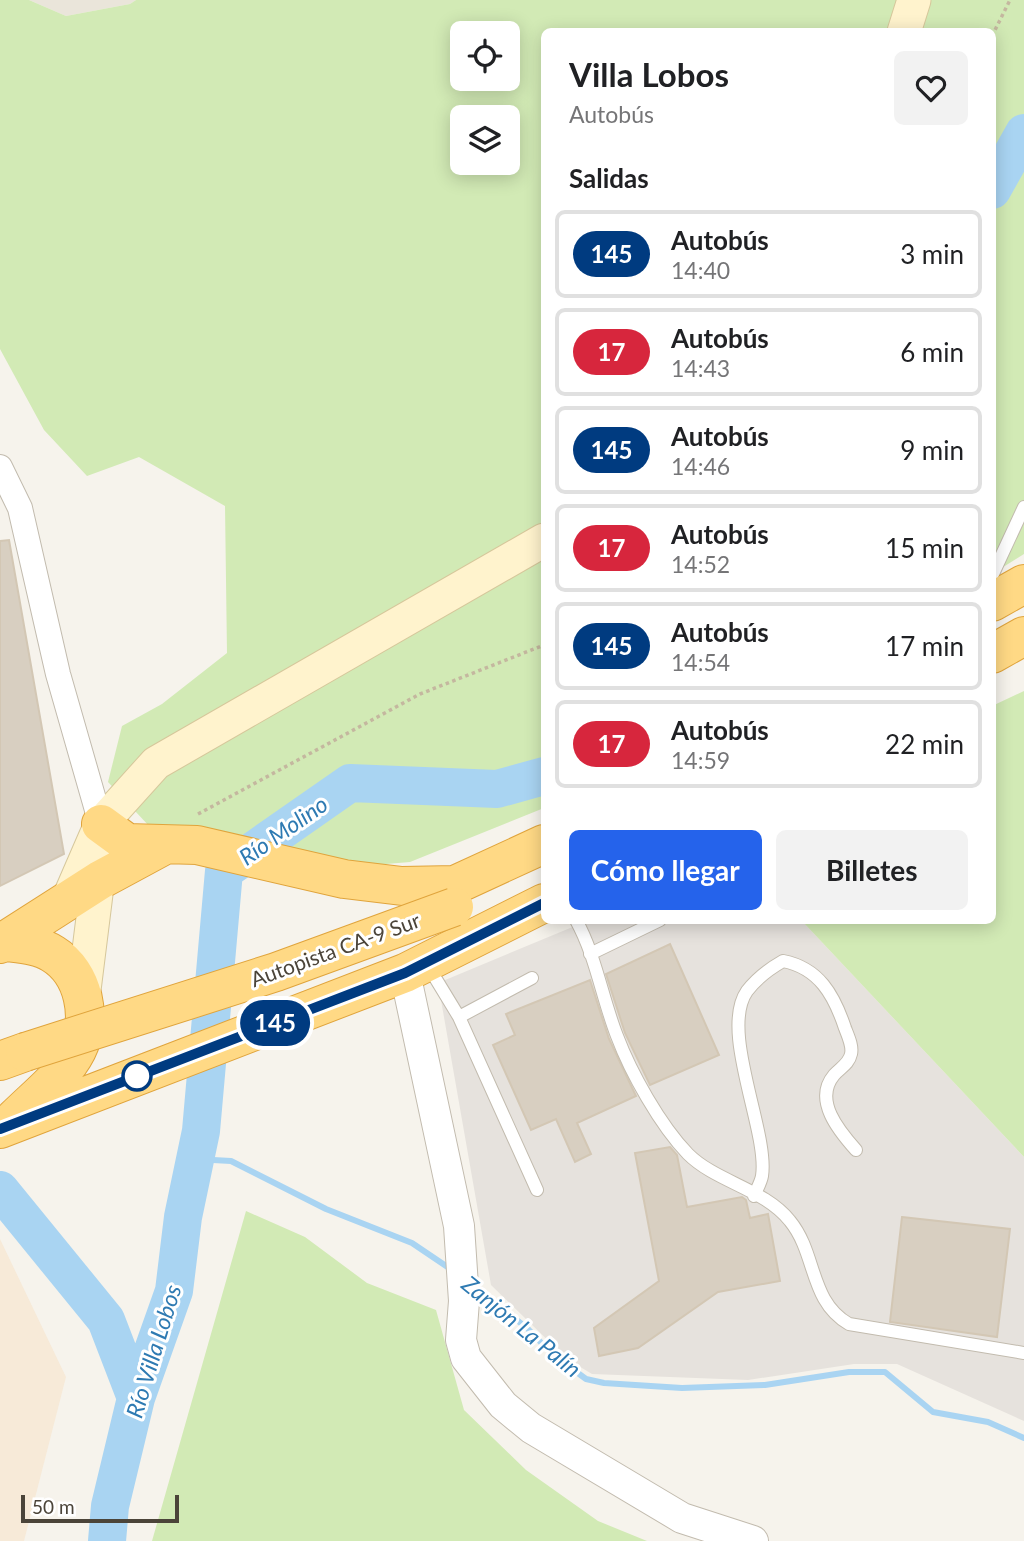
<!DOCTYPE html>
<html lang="es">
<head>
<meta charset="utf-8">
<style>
  :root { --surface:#fff; --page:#f2f2f2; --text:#202124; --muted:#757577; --line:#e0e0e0; --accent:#2563eb }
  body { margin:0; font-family:Lato,sans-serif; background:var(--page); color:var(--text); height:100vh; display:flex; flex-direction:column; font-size:26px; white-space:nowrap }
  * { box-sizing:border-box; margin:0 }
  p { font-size:23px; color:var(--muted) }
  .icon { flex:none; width:38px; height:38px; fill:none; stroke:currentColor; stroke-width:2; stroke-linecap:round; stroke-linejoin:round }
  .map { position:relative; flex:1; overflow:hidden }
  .drawer { position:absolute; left:541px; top:28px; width:455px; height:896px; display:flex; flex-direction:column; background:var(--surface); border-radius:10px; box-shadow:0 4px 18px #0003 }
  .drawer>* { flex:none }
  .badge { padding:0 14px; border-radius:23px; font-size:24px; line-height:46px }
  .tools { position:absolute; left:450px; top:21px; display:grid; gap:14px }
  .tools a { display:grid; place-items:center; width:70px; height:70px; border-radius:10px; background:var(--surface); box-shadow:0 4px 18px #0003; font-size:35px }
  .scale { position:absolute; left:21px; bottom:18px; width:158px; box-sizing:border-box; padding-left:7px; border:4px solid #4b4439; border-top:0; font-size:19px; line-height:24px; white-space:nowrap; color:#4b4439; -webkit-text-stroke:5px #fff; paint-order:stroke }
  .map>.badge { position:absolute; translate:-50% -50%; box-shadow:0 0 0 4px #fff }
  h2 { padding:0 28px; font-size:26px; line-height:63px }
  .round { display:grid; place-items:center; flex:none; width:74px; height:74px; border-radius:10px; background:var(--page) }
  .summary { display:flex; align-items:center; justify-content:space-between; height:119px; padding:0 28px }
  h1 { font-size:33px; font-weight:700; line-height:52px }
  .action { display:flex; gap:14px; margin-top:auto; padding:14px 28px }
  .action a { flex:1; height:80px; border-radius:10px; background:var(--accent); color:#fff; font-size:28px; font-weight:700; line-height:80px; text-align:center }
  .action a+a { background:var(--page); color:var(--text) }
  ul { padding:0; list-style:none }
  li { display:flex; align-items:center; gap:21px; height:88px; margin:0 14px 10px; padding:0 14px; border:4px solid var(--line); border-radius:10px }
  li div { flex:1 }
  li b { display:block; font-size:26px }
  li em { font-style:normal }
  li .badge { min-width:77px; font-weight:700; text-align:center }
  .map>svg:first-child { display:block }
</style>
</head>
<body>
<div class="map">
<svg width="1024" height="1541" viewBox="0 0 1024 1541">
  <rect width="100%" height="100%" fill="#f6f3ec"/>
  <!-- residential -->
  <path fill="#eae5da" d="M29,0H136L130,4L66,16Z"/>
  <!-- commercial -->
  <path fill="#f7ead8" d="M0,1239L66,1377L24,1541H0Z"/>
  <!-- industrial -->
  <path fill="#e6e2dd" d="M587,921H802L1024,1157V1421L897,1364H854L748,1380L592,1374L567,1359L491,1285L438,983Z"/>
  <!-- green -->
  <path fill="#d2eab5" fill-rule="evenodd" d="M0,0H29L66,16L130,4L136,0H1024V554L992,574V32H544V808L410,862L339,868L177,856L108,782L122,726L162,704L227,653L225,506L139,457L87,476L44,430L0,349ZM462,33H508V79H462ZM462,117H508V163H462Z
    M1024,691V1157L802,921L992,920V706Z
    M246,1211L305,1237L367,1283L436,1310L464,1410L526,1470L598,1521L647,1541H152Z"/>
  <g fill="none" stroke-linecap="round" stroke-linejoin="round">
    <!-- stream -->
    <path stroke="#a9d4f2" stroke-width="6" d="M195,1159L231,1161L326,1209L412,1243L452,1270
      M472,1284L528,1329L552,1354L586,1379L604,1383L682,1388L765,1385L849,1372H885L933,1412L988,1422L1024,1438"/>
    <!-- river -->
    <path stroke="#a9d4f2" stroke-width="38" d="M992,190L1024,133
      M0,1190L106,1320L136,1398
      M107,1541L110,1506L136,1398L174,1291L183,1217L201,1131L224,871L350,783L497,789L544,776"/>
  </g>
  <!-- building -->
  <path fill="#d8cfc1" stroke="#d3c7b4" stroke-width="2" d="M9,540L64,854L0,886V541Z
    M670,944L719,1055L650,1085L625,1033L606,974Z
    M590,980L609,1039L636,1096L577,1123L591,1154L575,1162L556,1119L531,1130L493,1045L515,1035L506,1014Z
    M670,1147L677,1155L687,1207L742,1197L746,1200L750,1218L768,1214L780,1281L718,1292L638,1348L599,1356L594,1328L659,1281L635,1153Z
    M902,1217L1010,1229L997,1337L890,1322Z"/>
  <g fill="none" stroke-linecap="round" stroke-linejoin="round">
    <!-- service casing -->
    <g stroke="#c2bbae" stroke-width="14">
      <path id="service" d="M992,576L1024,507
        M576,920C596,956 602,998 617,1036C631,1073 660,1125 688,1154C716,1182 765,1189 790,1221C817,1254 809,1301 849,1324L1024,1353
        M590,954L660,920
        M428,966L459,1017L537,1190
        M459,1017L532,978
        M754,1196C757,1189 761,1182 762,1176C769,1132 719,1031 747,991C757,978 769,969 783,961C819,968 834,995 845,1028C848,1036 853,1046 851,1054C849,1064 840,1068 834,1075C813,1100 839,1131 856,1150"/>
    </g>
    <!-- minor casing -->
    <g stroke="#c2bbae" stroke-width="26">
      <path id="minor" d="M0,467L20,508L58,674L101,824"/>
    </g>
    <!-- tertiary casing -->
    <g stroke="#c2bbae" stroke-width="32">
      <path id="tertiary" d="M405,973L459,1226L464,1301L461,1340L466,1358L503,1405L531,1428L682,1518L753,1541"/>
    </g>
    <!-- secondary casing -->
    <g stroke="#d6c79b" stroke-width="35">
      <path id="secondary" d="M904,32L914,0
        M68,900L101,824L156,763L544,540
        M83,998L100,862"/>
    </g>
    <!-- trunk casing -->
    <g stroke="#e0a43c" stroke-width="40">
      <path id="trunk" d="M992,602L1024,584
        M992,654L1024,636
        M101,824L127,843L197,845L344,879L402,886L455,885L544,844
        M6,942C22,944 39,945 53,954C84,973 93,1018 77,1050C64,1076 36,1097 15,1118
        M0,944L100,880L163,846
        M0,1061L25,1052
        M0,1129L405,973L544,903"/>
    </g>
    <!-- path -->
    <path stroke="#c4b79f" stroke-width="3.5" stroke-dasharray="3.5 3.5" stroke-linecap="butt" d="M992,36L1010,0
      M198,814L420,694L544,645"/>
    <!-- service -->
    <use href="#service" stroke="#fff" stroke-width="12"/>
    <!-- minor -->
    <use href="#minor" stroke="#fff" stroke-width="24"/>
    <!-- tertiary -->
    <use href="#tertiary" stroke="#fff" stroke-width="30"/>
    <!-- secondary -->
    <use href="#secondary" stroke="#fff3cd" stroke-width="33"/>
    <!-- trunk -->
    <use href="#trunk" stroke="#ffd985" stroke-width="38"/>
    <!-- trunk-bridge casing -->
    <g stroke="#e0a43c" stroke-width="40" stroke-linecap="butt">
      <path id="trunk-bridge" d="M25,1052L276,972L454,907"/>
    </g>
    <!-- trunk-bridge -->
    <use href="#trunk-bridge" stroke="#ffd985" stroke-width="38"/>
  </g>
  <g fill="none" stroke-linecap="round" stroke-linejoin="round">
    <!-- line casing -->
    <g stroke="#fff" stroke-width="16">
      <path id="line" d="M0,1129L405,973L544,903"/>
    </g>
    <!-- line -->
    <use href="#line" stroke="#003b80" stroke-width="10"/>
  </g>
  <!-- markers -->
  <circle fill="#fff" stroke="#003b80" stroke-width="3.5" cx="137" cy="1076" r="14"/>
  <g text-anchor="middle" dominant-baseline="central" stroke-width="6" stroke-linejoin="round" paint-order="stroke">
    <!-- street labels -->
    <g font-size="21" fill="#4b4439" stroke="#fff">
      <text transform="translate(335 949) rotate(-20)">Autopista CA-9 Sur</text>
    </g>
    <!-- water labels -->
    <g font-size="23" font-style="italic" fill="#2e7ab2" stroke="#fff">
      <text transform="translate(283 830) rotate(-35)">Río Molino</text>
      <text transform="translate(522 1326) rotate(39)">Zanjón La Palín</text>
      <text transform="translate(153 1351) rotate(-73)">Río Villa Lobos</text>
    </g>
  </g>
</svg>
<div class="tools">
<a><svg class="icon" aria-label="locate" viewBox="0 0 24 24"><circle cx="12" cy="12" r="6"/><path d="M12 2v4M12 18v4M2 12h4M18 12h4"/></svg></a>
<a><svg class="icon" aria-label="layers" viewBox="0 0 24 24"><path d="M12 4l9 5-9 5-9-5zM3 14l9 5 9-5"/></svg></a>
</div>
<div class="scale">50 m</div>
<b class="badge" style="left:275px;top:1023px;background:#003b80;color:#fff">145</b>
<section class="drawer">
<div class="summary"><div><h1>Villa Lobos</h1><p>Autobús</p></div><a class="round"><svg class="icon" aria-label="heart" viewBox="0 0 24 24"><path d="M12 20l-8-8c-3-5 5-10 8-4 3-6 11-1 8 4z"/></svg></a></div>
<h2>Salidas</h2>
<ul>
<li><span class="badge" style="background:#003b80;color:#fff">145</span><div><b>Autobús</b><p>14:40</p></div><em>3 min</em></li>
<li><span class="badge" style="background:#d7263d;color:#fff">17</span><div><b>Autobús</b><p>14:43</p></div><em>6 min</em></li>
<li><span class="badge" style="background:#003b80;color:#fff">145</span><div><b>Autobús</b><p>14:46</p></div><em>9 min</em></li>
<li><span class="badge" style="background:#d7263d;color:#fff">17</span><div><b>Autobús</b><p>14:52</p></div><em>15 min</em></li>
<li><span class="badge" style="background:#003b80;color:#fff">145</span><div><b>Autobús</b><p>14:54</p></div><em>17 min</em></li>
<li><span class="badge" style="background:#d7263d;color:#fff">17</span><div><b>Autobús</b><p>14:59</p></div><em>22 min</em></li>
</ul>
<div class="action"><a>Cómo llegar</a><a>Billetes</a></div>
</section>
</div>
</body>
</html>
